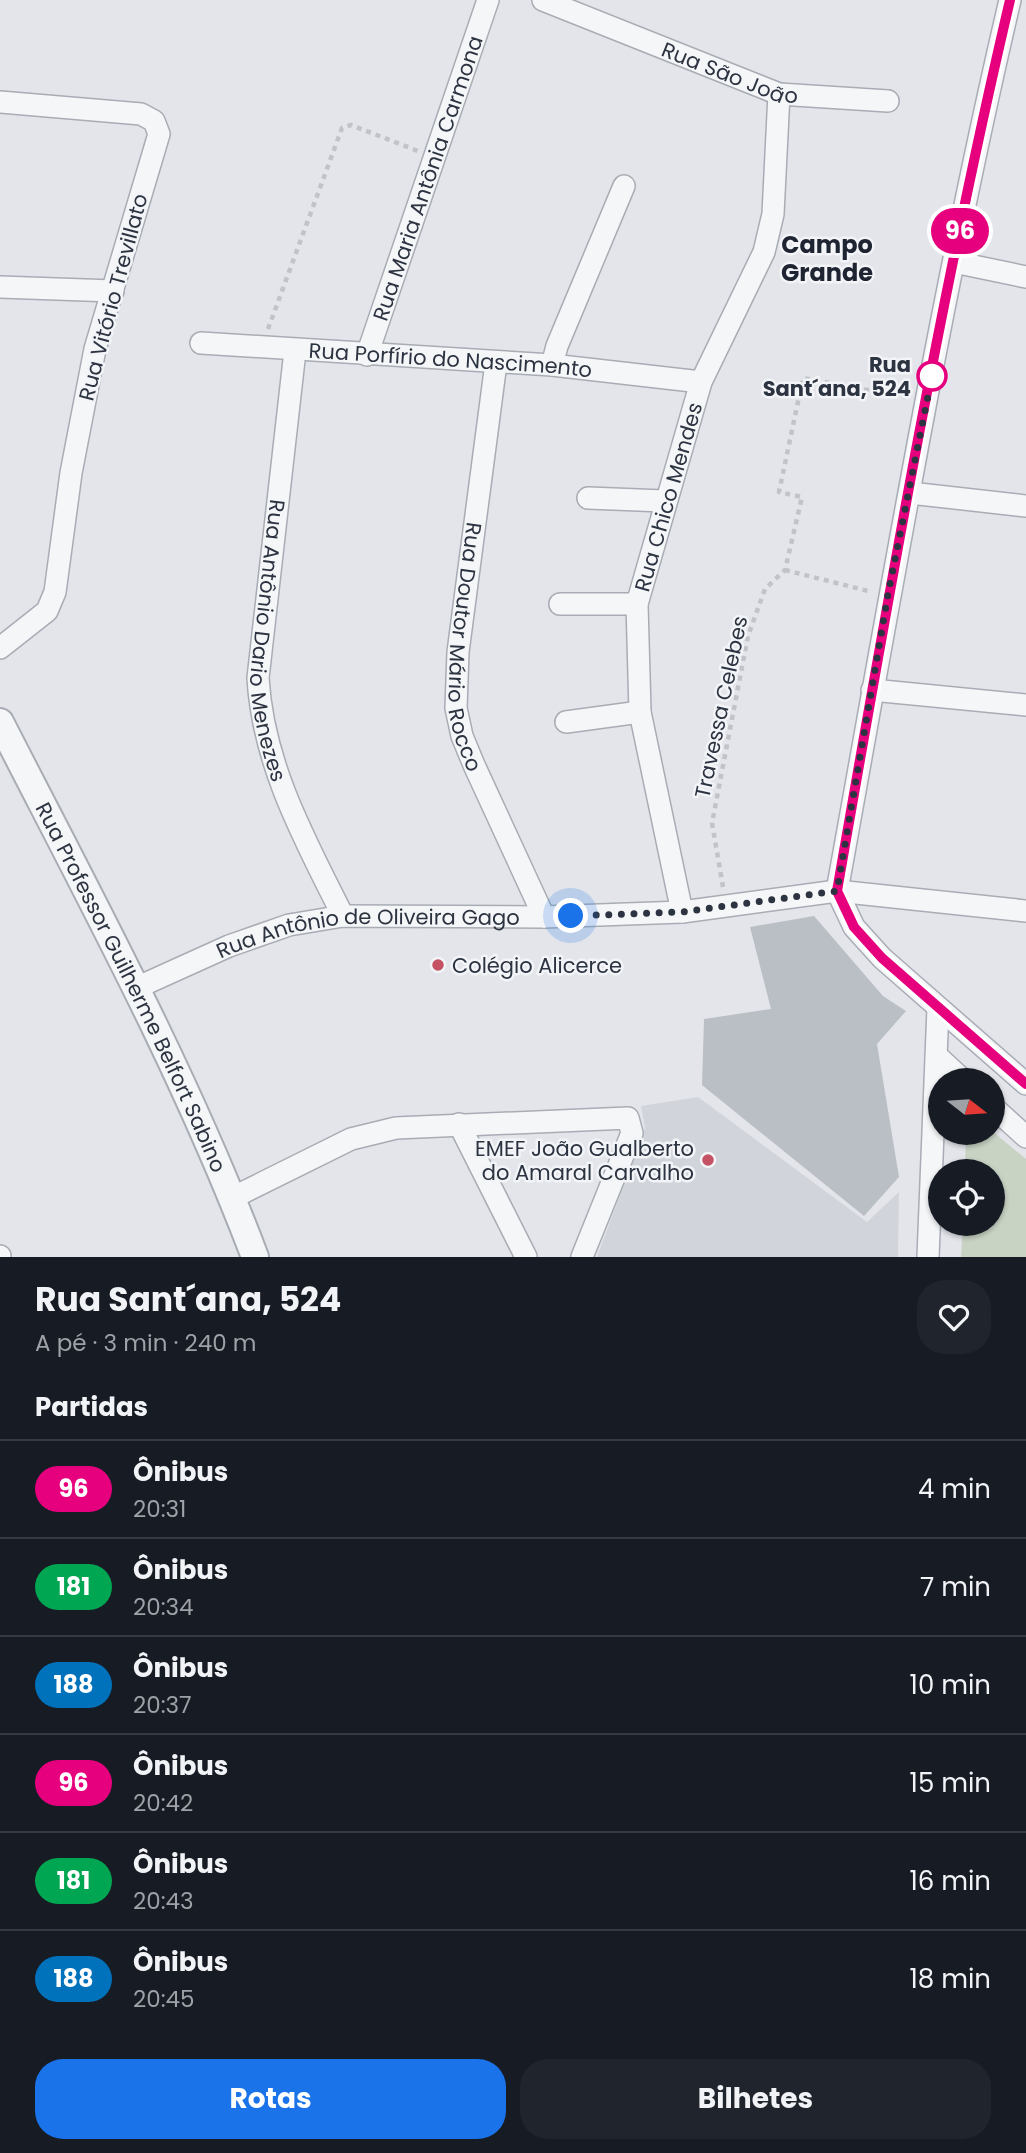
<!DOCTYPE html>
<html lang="pt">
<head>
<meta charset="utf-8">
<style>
  :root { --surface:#171b24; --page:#20242c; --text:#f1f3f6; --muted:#9ea1a6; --line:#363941; --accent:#1a73e8 }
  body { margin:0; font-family:Poppins,sans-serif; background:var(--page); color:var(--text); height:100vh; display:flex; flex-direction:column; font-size:26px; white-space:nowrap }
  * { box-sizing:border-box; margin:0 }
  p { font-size:23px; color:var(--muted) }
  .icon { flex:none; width:38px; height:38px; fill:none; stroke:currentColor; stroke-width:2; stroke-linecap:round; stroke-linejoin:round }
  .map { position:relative; height:1257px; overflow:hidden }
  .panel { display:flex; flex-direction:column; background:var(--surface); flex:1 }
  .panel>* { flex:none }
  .badge { padding:0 14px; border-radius:23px; font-size:24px; line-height:46px }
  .needle { width:46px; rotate:107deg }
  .tools { position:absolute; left:928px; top:1068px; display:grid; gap:14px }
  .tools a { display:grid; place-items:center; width:77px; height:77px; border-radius:50%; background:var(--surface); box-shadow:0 2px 5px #0004; font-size:35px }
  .you { position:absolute; width:35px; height:35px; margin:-18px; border:5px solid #fff; border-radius:50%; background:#1a73e8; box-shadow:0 0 0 10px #1a73e833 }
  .map>.badge { position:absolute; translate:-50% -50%; box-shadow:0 0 0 4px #fff }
  h2 { padding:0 35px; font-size:26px; line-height:63px }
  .round { display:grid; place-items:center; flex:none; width:74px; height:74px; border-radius:28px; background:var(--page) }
  .head { display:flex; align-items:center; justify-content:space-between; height:119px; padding:0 35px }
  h1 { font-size:33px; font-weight:700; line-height:52px }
  .primary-button { display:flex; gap:14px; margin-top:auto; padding:14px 35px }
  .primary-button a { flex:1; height:80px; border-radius:28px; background:var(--accent); color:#fff; font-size:28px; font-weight:700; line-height:80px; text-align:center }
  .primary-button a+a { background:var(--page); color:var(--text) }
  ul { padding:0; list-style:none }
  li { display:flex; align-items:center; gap:21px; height:98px; padding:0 35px; border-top:2px solid var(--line) }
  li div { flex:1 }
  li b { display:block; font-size:26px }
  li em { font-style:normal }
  li .badge { min-width:77px; font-weight:700; text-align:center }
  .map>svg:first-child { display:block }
</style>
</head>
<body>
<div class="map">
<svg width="1026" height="1257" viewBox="0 0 1026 1257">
  <rect width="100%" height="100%" fill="#e3e5ea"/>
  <!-- built -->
  <path fill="#d1d5db" d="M698,1097L867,1222L899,1192L898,1257H597L645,1128L641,1106Z"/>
  <!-- green -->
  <path fill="#c8d3c4" d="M992,1131L1026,1159V1257H961L963,1223H992V1171H965L966,1132Z"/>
  <!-- building -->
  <path fill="#babfc6" d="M814,916L883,996L906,1011L877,1044L899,1177L864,1216L702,1085L704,1019L771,1009L750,927Z"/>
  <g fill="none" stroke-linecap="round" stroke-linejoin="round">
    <!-- minor casing -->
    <g stroke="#a8acb4" stroke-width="24">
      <g id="minor">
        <path id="s1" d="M543,0L779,94L888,101"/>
        <path d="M1010,0C941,295 891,593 837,891L854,927L882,958L1026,1084"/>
        <path d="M0,102L141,114L154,121L159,134L95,349L71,473L55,592L47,611L0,648"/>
        <path d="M954,262L1026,277"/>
        <path d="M0,287L113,291"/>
        <path id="s2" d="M201,343L552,365L701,382"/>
        <path id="s3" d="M295,351L258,678C263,765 305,840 343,916"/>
        <path id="s4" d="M367,355L488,0"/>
        <path id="s5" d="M496,363L458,652L456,708L462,736L474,765L544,917"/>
        <path d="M552,365L557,346L624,186"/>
        <path d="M910,493L1026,506"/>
        <path d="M588,498L664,501"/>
        <path d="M560,604H637"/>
        <path d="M872,690L1026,705"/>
        <path d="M566,722L640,712"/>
        <path id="s6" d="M682,912L640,712L637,604L701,382L764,252L773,214L779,94"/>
        <path id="s7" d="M136,988L229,946L289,925L343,916L544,917L682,912L837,891L1026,911"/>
        <path d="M937,1056L963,1080"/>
        <path d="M992,1106L1026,1137"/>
        <path d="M459,1124L526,1257"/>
        <path d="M232,1198L351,1139L396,1128L628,1118L632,1133L582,1257"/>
        <path d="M0,1256V1257"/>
        <path d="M928,1257L938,1008"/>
      </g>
    </g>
    <!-- tertiary casing -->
    <g stroke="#a8acb4" stroke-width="30">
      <g id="tertiary">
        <path id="s8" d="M0,722C90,898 185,1072 255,1257"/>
      </g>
    </g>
    <!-- path -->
    <path stroke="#c1c3c8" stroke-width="4.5" stroke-dasharray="5 5" stroke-linecap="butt" d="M268,329L342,128L351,125L418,151
      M785,570L872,592
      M723,887L712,823L748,636L765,589L785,570L802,497L779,492L803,378L905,397"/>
    <!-- minor -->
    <use href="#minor" stroke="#f5f6f8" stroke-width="21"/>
    <!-- tertiary -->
    <use href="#tertiary" stroke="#f5f6f8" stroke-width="26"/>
  </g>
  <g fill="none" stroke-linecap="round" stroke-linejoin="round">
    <!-- line casing -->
    <g stroke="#fff" stroke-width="16">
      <path id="line" d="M1010,0C941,294 889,593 837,891L854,927L882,958L1026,1084"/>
    </g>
    <!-- line -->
    <use href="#line" stroke="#e6007e" stroke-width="10"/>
    <!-- walk -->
    <path stroke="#2c3341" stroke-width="7" stroke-dasharray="0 12.6" d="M571,916L682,912L837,891L888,594L932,376"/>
  </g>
  <!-- markers -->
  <circle fill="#fff" stroke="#e6007e" stroke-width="3.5" cx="932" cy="376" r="14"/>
  <g fill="#c45263" stroke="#f2f4f7" stroke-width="2.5">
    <circle cx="438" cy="965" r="7"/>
    <circle cx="708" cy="1160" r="7"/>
  </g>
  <g text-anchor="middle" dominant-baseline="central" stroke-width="5" stroke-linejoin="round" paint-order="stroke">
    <!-- street labels -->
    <g font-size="21" fill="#2c3341" stroke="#f2f4f7">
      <text stroke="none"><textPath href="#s1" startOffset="201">Rua São João</textPath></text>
      <text stroke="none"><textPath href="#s4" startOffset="187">Rua Maria Antônia Carmona</textPath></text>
      <text transform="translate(113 297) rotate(-75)">Rua Vitório Trevillato</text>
      <text stroke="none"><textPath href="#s2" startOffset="250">Rua Porfírio do Nascimento</textPath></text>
      <text stroke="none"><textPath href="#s6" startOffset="424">Rua Chico Mendes</textPath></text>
      <text stroke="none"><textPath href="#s3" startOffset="292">Rua Antônio Dario Menezes</textPath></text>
      <text stroke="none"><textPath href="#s5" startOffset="287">Rua Doutor Mário Rocco</textPath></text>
      <text transform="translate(721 707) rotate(-78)">Travessa Celebes</text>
      <text stroke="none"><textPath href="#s7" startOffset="243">Rua Antônio de Oliveira Gago</textPath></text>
      <text stroke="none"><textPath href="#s8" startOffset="296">Rua Professor Guilherme Belfort Sabino</textPath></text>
    </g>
    <!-- stop labels -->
    <g font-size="21" font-weight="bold" fill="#2c3341" stroke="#f2f4f7" text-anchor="end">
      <text x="911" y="364">Rua<tspan x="911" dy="24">Sant´ana, 524</tspan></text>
    </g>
    <!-- poi labels -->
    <g font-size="21" fill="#2c3341" stroke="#f2f4f7" text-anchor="start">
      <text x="452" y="965">Colégio Alicerce</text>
      <text x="694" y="1148" text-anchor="end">EMEF João Gualberto<tspan x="694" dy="24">do Amaral Carvalho</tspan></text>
    </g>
    <!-- quarter labels -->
    <g font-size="24" font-weight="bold" fill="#1e2432" stroke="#f2f4f7">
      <text x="827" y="244">Campo<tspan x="827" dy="28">Grande</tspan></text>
    </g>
  </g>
</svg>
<div class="tools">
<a><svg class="needle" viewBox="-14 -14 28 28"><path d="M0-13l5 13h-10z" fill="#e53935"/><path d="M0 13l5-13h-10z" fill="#9ea1a6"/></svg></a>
<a><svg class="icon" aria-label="locate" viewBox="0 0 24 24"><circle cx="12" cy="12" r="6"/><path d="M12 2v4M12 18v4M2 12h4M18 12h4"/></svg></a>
</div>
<div class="you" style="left:571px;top:916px"></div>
<b class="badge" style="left:960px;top:231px;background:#e6007e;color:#fff">96</b>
</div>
<section class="panel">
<div class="head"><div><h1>Rua Sant´ana, 524</h1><p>A pé · 3 min · 240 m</p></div><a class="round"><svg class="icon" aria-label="heart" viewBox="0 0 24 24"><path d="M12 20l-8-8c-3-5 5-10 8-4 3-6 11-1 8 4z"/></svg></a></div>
<h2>Partidas</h2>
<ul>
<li><span class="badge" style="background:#e6007e;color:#fff">96</span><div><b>Ônibus</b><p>20:31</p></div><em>4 min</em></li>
<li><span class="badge" style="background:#00a651;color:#fff">181</span><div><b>Ônibus</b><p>20:34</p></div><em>7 min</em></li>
<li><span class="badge" style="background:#0072bc;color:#fff">188</span><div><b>Ônibus</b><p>20:37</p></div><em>10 min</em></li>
<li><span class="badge" style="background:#e6007e;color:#fff">96</span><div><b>Ônibus</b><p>20:42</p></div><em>15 min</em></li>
<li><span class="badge" style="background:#00a651;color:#fff">181</span><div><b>Ônibus</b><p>20:43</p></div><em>16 min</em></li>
<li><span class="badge" style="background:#0072bc;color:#fff">188</span><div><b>Ônibus</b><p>20:45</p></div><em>18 min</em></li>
</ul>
<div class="primary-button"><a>Rotas</a><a>Bilhetes</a></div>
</section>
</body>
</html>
